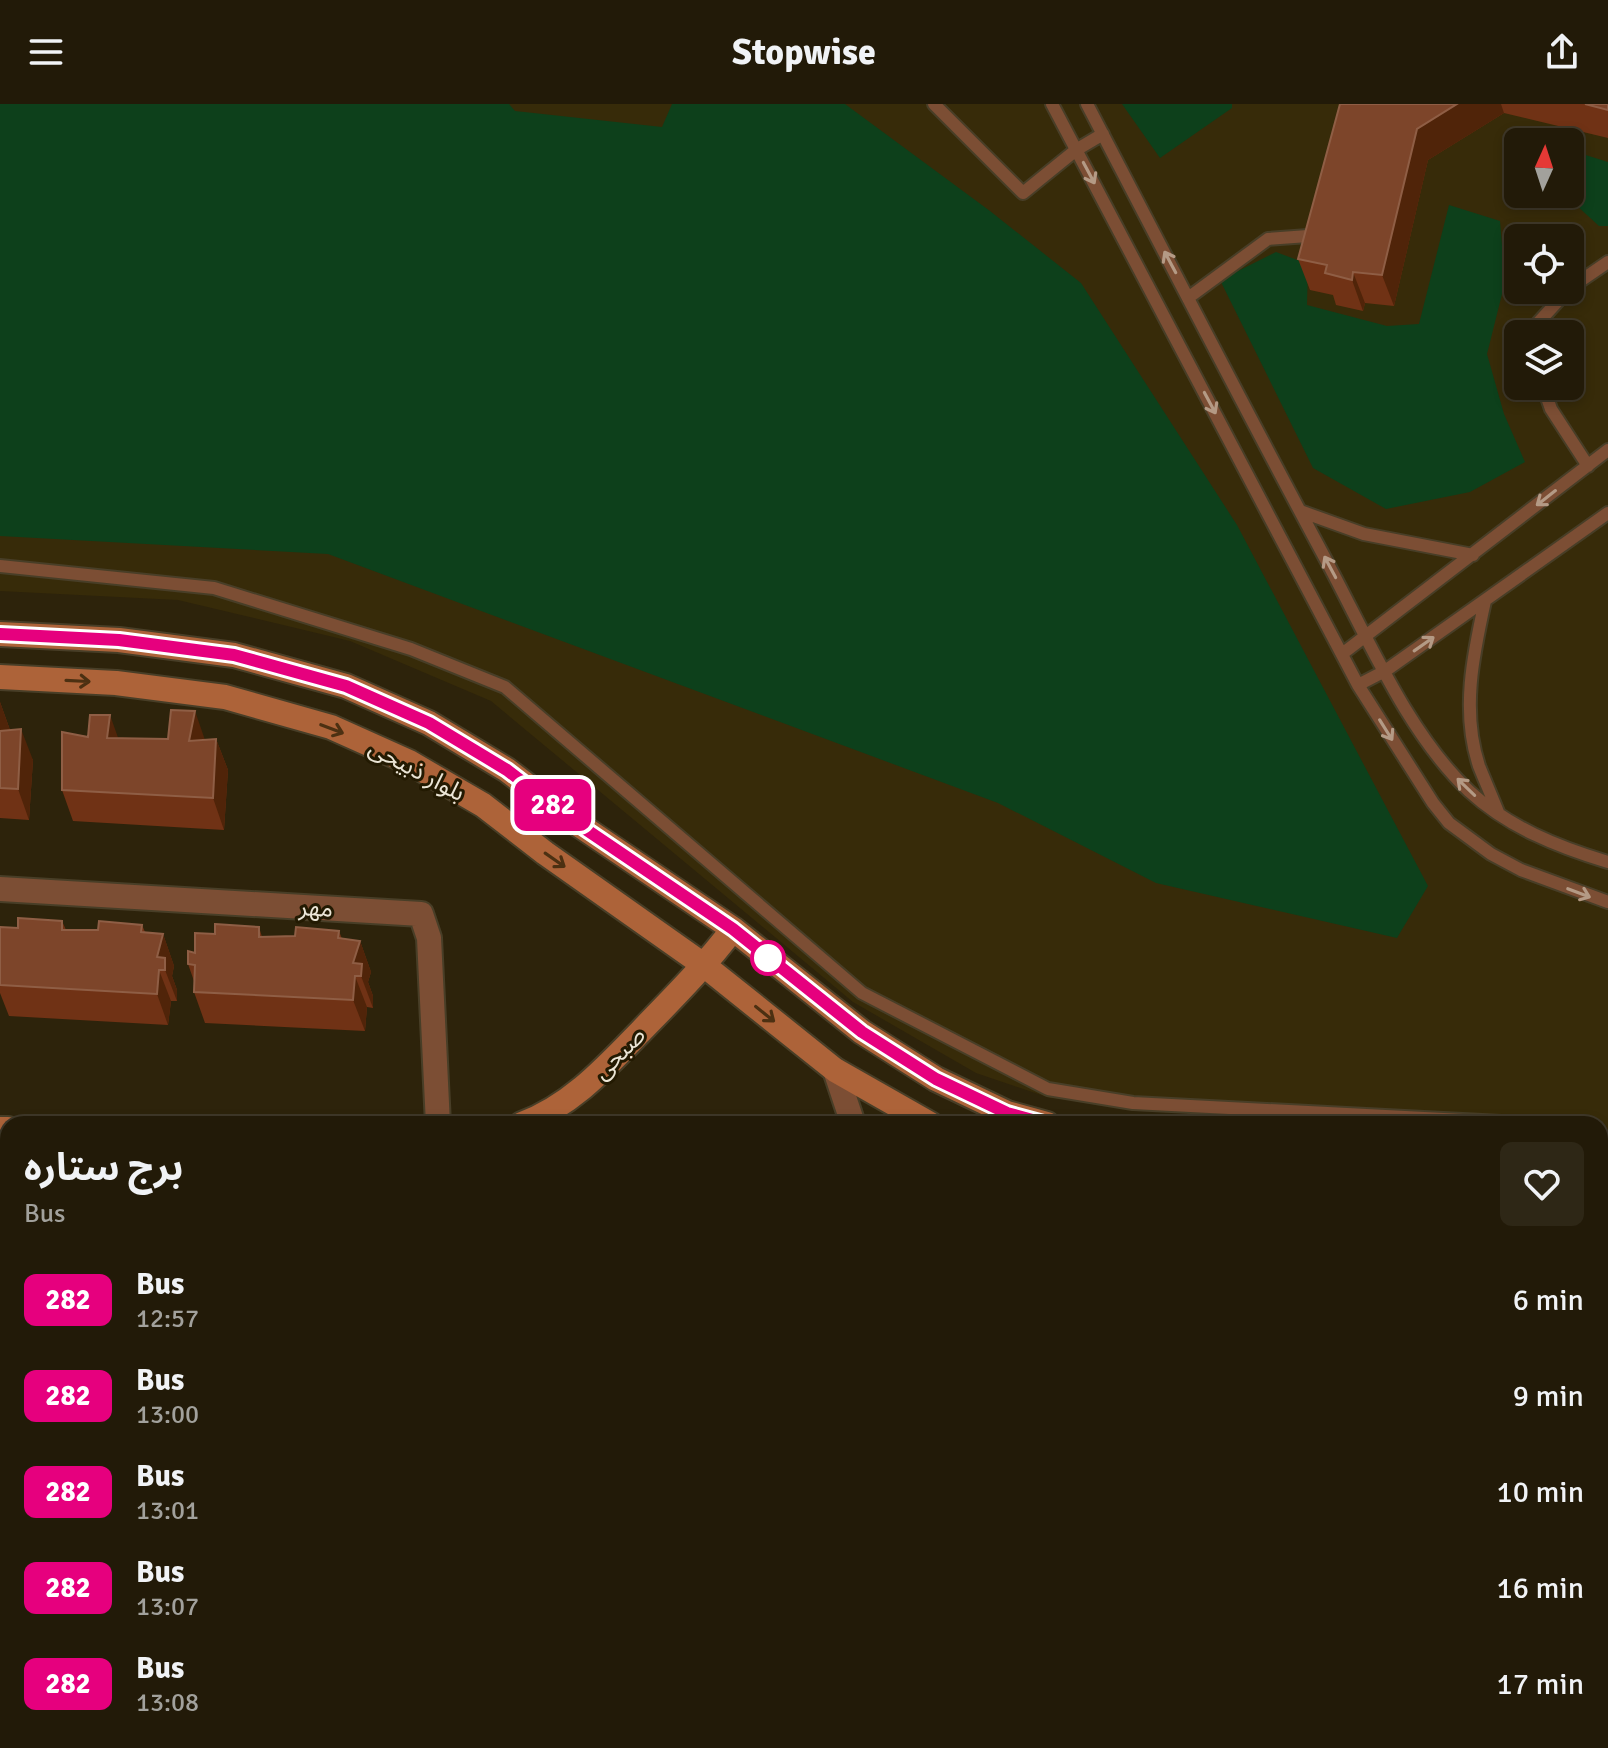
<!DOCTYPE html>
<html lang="en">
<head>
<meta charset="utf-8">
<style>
  :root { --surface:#221a08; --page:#2e2716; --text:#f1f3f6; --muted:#a2a19c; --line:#3f3829 }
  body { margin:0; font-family:Signika,"Noto Sans Arabic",sans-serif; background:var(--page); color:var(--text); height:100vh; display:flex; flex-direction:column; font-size:30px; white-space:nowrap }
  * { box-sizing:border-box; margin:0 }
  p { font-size:26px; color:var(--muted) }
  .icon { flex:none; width:44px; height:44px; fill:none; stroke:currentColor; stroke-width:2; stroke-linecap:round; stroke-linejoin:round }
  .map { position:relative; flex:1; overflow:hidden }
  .panel { position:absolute; left:0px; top:1012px; width:1608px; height:632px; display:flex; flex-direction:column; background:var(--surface); border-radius:24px 24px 0 0; box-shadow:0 4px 12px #0003,0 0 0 2px var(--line) }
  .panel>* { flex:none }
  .badge { padding:0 16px; border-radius:12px; font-size:28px; line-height:52px }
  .needle { width:52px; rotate:3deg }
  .controls { position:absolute; left:1504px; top:24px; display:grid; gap:16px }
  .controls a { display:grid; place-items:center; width:80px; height:80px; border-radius:12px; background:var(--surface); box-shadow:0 4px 12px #0003,0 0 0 2px var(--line); font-size:40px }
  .map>.badge { position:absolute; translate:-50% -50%; box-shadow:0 0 0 4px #fff }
  .round { display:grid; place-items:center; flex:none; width:84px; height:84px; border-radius:12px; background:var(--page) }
  .headline { display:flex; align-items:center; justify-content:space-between; height:136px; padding:0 24px }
  h1 { font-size:38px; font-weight:700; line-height:60px }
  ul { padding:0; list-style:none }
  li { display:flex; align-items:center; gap:24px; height:96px; padding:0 24px }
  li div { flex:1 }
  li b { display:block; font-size:30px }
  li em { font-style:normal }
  li .badge { min-width:88px; font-weight:700; text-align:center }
  header { display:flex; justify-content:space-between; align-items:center; height:104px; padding:0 24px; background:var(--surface); font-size:36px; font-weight:700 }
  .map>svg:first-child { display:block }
</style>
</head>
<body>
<header><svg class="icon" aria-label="menu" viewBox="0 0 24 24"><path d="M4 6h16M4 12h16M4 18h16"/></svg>Stopwise<svg class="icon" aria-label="share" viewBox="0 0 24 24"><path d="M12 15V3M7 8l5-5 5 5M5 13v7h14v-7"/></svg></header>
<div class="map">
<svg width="1608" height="1644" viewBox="0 0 1608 1644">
  <rect width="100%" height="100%" fill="#2d230b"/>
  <!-- built -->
  <path fill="#372b09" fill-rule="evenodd" d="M0,0H1608V1064L1600,1061V1020H1337L1050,994L976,969L853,898L491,597L350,537L178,496L0,487ZM1518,38H1570V90H1518ZM1518,134H1570V186H1518ZM1518,230H1570V282H1518Z"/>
  <!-- green -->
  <path fill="#0d401b" d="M0,0H509L515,7L662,23L672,0H845L990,107L1081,179L1237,421L1428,782L1397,834L1156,779L998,699L328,450L0,432Z
    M1122,0H1232V4L1160,54Z
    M1576,48L1608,58V122H1599L1564,90H1570V68Z
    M1449,101L1500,117L1505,178L1487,250L1504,310L1525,358L1470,388L1386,405L1313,364L1220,176L1276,148L1308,160L1307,201L1387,222L1419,220Z
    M681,1636H813V1644H676Z"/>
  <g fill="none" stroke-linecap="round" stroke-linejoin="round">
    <!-- lane casing -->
    <g stroke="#483e27" stroke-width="16">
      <path id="lane" d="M934,0L1023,89L1076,46L1103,30
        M1052,0L1358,581L1433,699L1449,719L1491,750L1521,766L1608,798
        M1087,0C1166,152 1245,305 1326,456C1366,530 1407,629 1469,687C1508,723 1558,743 1608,758
        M1570,184L1608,158
        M1188,194L1268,135L1308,132
        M1537,230V220L1568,186
        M1543,282L1551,305L1588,362
        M1300,407L1364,430L1473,451
        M0,462L214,484L411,545L505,583L862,889L1048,985L1133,999L1539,1020
        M1485,497C1473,551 1461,608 1479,662C1485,677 1492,693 1498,708
        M1342,550L1608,346
        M1358,581L1385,567L1608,409
        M1600,1037L1608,1040"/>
    </g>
    <!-- street casing -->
    <g stroke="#483e27" stroke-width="28">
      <path id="street" d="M0,785L421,810L429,834L438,1020
        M835,966L853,1020
        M0,1346H8
        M0,1538H8
        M836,1636V1644
        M876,1636V1644
        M1526,1636V1644
        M645,1644V1636
        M1588,1644V1636"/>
    </g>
    <!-- secondary casing -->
    <g stroke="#483e27" stroke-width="28">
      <path id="secondary" d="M0,530L119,536L234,551L346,582L429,619L507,666L572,716L733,825L862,928L936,975L1007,1009L1047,1020
        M0,573L116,579L225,593L331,623L409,658L483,701L545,749L705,862L835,966L930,1020
        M522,1020C571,1002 606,963 642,926C674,893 705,862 733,825
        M0,1025H8
        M1600,1087L1608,1090
        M1600,1130L1608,1133"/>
    </g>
    <!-- lane -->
    <use href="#lane" stroke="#7c4e34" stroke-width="12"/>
    <!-- street -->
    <use href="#street" stroke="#7c4e34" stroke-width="24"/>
    <!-- secondary -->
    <use href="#secondary" stroke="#ad6339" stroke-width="24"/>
  </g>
  <!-- wall -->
  <path fill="#703215" d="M1340,0H1608V34L1504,9L1428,56L1394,202L1365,199L1363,207L1336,201L1333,191L1310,186L1298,155Z
    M0,598L10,626L33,656L29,716L0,714Z
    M88,633L205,636L216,635L228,666L224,726L73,717L62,686Z
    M62,817L66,826H98L142,821L145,828L163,830L174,862L172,872L177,886V897H171L168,921L9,912L0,889V823L18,824Z
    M259,823L262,833L295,832L339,827L342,835L360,837L371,868L368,878L373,892V904L367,903L365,927L205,919L194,888V877L188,860L195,849L215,830Z
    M0,1073H8V1164H0Z
    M0,1375H8V1464H0Z
    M8,1636H254V1644H0Z
    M272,1636H597L598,1644H274Z
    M921,1636H1242V1644H924Z
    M1291,1636H1498L1499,1644H1294Z"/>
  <!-- shaded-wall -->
  <path fill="#502409" d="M1457,0H1501L1504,9L1428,56L1394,202L1382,171L1417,25Z
    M1353,168L1365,199L1363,207L1352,176Z
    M0,598L11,629L0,645Z
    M195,607L206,639L189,637Z
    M110,611L121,642L107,634Z
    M21,625L33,656L29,716L18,685Z
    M216,635L228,666L224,726L213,694Z
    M163,830L174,862L172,872L177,886V897L165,866L157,853Z
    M360,837L371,868L368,878L373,892V904L361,872L353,859Z
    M159,866L171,897L168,921L157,890Z
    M355,872L367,903L365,927L353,896Z
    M1600,1515L1604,1525L1602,1573L1600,1575Z
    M244,1636H254V1644H245Z
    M587,1636H597L598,1644H590Z
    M1021,1636H1027L1030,1644H1024Z
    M1126,1636H1133L1136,1644H1129Z
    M1234,1636H1242V1644H1237Z
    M1487,1636H1498L1499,1644H1490Z"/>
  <!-- building -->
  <path fill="#7d452a" stroke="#8f5e45" stroke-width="2" d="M1340,0H1457L1417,25L1382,171L1353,168L1352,176L1325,169L1327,161L1298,155Z
    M1585,0H1608V6Z
    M171,606L195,607L189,637L216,635L213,694L62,686V628L88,633L90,611H110L107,634L168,635Z
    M21,625L18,685L0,684V627Z
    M18,814L62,817V826H98L99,817L142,821L141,828L163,830L157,853L165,854V866H159L157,890L0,881V823L18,824Z
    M215,820L259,823V833L295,832L296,823L339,827L338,834L360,837L353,859L362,860L361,872H355L353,896L194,888L195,861L188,860V847L195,849V829L215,830Z
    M0,1073H8V1141L0,1140Z
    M0,1375H8V1432H0Z
    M0,1587H8V1636H244V1642L156,1644H0Z
    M272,1636H587L478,1639V1644H369V1638L272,1640Z"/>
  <!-- one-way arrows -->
  <defs><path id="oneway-shaft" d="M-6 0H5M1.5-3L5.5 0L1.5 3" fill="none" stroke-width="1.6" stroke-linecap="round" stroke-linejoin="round" transform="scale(2)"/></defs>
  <g stroke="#b49a85">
    <use href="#oneway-shaft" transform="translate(1089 69) rotate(62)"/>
    <use href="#oneway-shaft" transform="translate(1170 158) rotate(-118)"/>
    <use href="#oneway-shaft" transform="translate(1210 299) rotate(62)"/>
    <use href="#oneway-shaft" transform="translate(1546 394) rotate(142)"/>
    <use href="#oneway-shaft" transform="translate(1330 463) rotate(-118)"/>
    <use href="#oneway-shaft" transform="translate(1424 540) rotate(-35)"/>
    <use href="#oneway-shaft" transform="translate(1386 626) rotate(58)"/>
    <use href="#oneway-shaft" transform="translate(1466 683) rotate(-136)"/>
    <use href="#oneway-shaft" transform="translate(1579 789) rotate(21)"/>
  </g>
  <g stroke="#4c3012">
    <use href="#oneway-shaft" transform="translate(78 577) rotate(3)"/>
    <use href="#oneway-shaft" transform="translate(332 625) rotate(21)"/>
    <use href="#oneway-shaft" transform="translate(555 756) rotate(35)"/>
    <use href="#oneway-shaft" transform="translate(765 910) rotate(39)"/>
  </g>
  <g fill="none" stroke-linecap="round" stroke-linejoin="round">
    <!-- line casing -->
    <g stroke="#fff" stroke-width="18">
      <path id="line" d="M0,530L119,536L234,551L346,582L429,619L507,666L572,716L733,825L862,928L936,975L1007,1009L1047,1020"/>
    </g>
    <!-- line -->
    <use href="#line" stroke="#e6007e" stroke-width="12"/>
  </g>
  <!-- markers -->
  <circle fill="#fff" stroke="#e6007e" stroke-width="4" cx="768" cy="854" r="16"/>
  <g text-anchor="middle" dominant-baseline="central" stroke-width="6" stroke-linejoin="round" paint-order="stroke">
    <!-- street labels -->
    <g font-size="24" fill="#ebe5d6" stroke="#231a02">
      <text transform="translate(417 666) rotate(28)">بلوار ذبیحی</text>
      <text transform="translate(316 804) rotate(3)">مهر</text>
      <text transform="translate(619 949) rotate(-45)">صبحی</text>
    </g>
  </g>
</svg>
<div class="controls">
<a><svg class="needle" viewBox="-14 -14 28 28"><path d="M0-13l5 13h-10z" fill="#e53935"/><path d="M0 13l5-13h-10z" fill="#a2a19c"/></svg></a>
<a><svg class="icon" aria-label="locate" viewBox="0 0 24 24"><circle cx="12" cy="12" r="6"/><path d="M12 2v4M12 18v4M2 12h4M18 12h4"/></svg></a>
<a><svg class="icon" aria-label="layers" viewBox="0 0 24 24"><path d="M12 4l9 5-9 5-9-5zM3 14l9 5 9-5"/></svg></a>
</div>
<b class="badge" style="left:553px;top:701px;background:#e6007e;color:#fff">282</b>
<section class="panel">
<div class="headline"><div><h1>برج ستاره</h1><p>Bus</p></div><a class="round"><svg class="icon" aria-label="heart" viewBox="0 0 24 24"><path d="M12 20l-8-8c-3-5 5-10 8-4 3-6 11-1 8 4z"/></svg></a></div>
<ul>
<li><span class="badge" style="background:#e6007e;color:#fff">282</span><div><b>Bus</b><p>12:57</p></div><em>6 min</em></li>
<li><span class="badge" style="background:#e6007e;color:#fff">282</span><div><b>Bus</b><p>13:00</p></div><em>9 min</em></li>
<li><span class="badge" style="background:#e6007e;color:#fff">282</span><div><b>Bus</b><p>13:01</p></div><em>10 min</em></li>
<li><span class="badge" style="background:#e6007e;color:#fff">282</span><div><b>Bus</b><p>13:07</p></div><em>16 min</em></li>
<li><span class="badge" style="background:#e6007e;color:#fff">282</span><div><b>Bus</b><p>13:08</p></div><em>17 min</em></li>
</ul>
</section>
</div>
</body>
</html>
